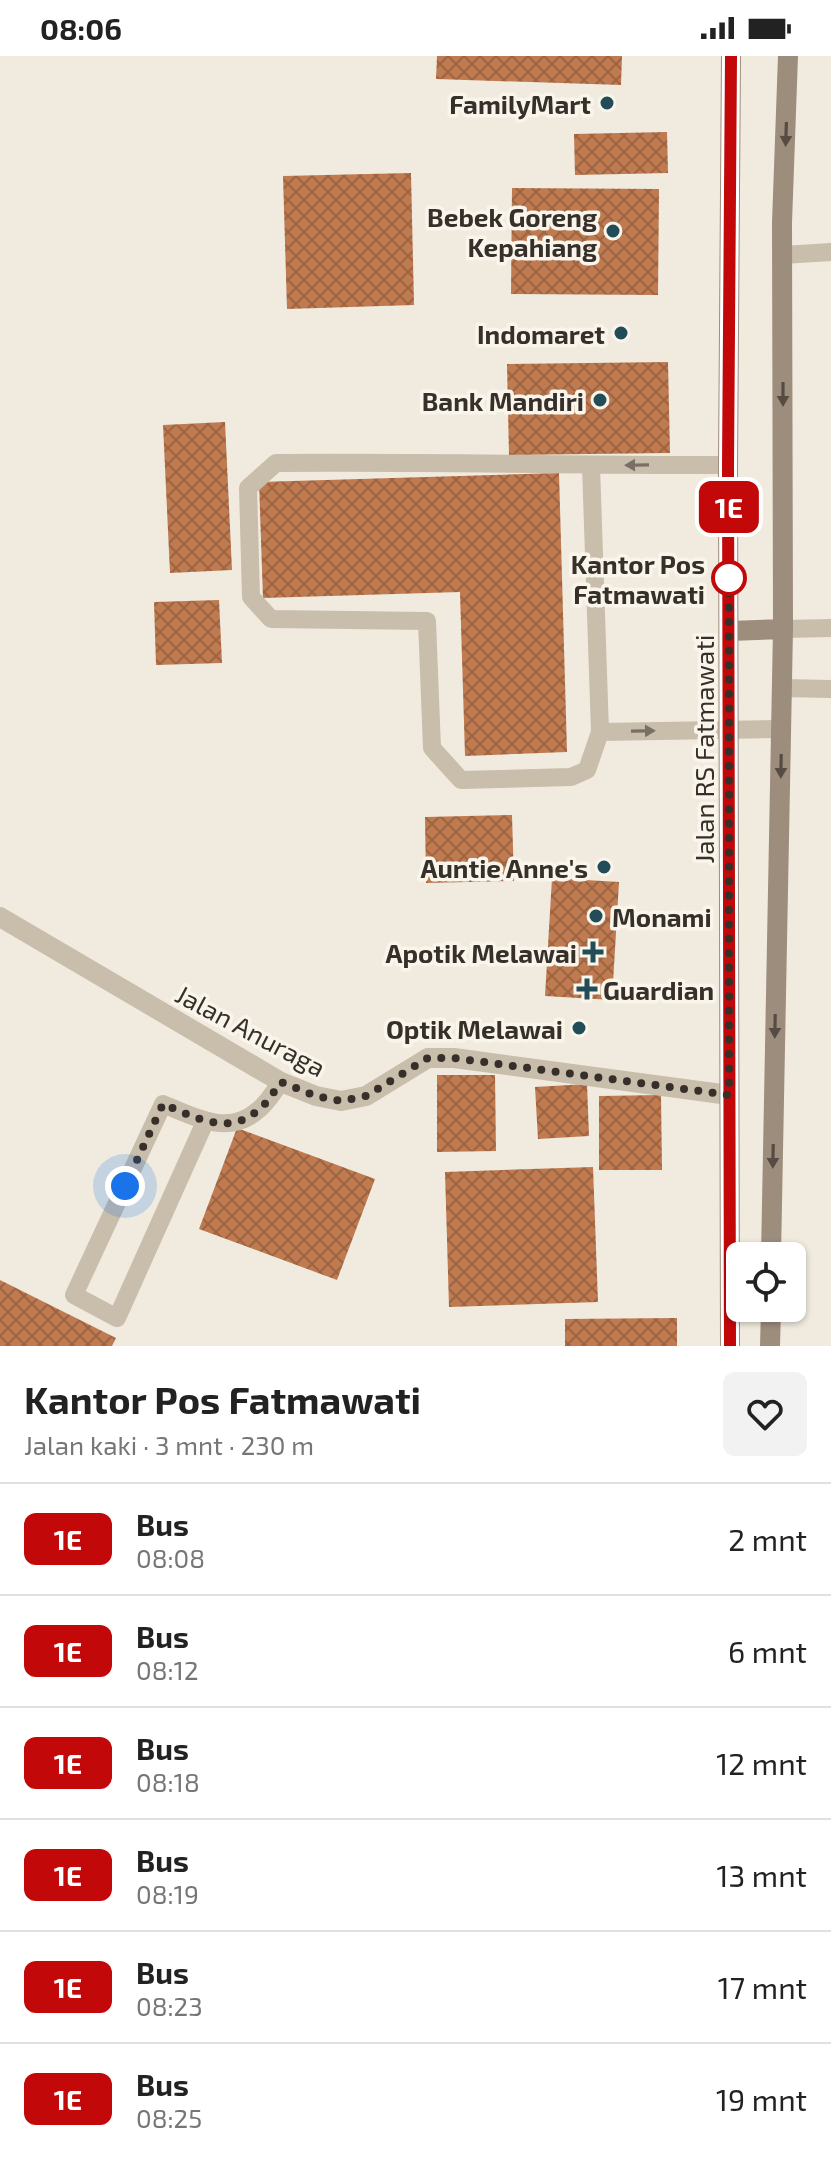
<!DOCTYPE html>
<html lang="id">
<head>
<meta charset="utf-8">
<style>
  :root { --surface:#fff; --page:#f2f2f2; --text:#222; --muted:#767676; --line:#e0e0e0 }
  body { margin:0; font-family:"Exo 2",sans-serif; background:var(--page); color:var(--text); height:100vh; display:flex; flex-direction:column; font-size:30px; white-space:nowrap }
  * { box-sizing:border-box; margin:0 }
  p { font-size:26px; color:var(--muted) }
  .icon { flex:none; width:44px; height:44px; fill:none; stroke:currentColor; stroke-width:2; stroke-linecap:round; stroke-linejoin:round }
  .map { position:relative; height:1290px; overflow:hidden }
  .details { display:flex; flex-direction:column; background:var(--surface); flex:1 }
  .details>* { flex:none }
  .badge { padding:0 16px; border-radius:12px; font-size:28px; line-height:52px }
  .fabs { position:absolute; left:726px; top:1186px; display:grid; gap:16px }
  .fabs a { display:grid; place-items:center; width:80px; height:80px; border-radius:12px; background:var(--surface); box-shadow:0 2px 6px #0004; font-size:40px }
  .you { position:absolute; width:40px; height:40px; margin:-20px; border:6px solid #fff; border-radius:50%; background:#1a73e8; box-shadow:0 0 0 12px #1a73e833 }
  .map>.badge { position:absolute; translate:-50% -50%; box-shadow:0 0 0 4px #fff }
  .round { display:grid; place-items:center; flex:none; width:84px; height:84px; border-radius:12px; background:var(--page) }
  .summary { display:flex; align-items:center; justify-content:space-between; height:136px; padding:0 24px }
  h1 { font-size:38px; font-weight:700; line-height:60px }
  ul { padding:0; list-style:none }
  li { display:flex; align-items:center; gap:24px; height:112px; padding:0 24px; border-top:2px solid var(--line) }
  li div { flex:1 }
  li b { display:block; font-size:30px }
  li em { font-style:normal }
  li .badge { min-width:88px; font-weight:700; text-align:center }
  .status { display:flex; justify-content:space-between; align-items:center; height:56px; padding:0 40px; background:var(--surface); direction:ltr }
  .status svg { height:22px; fill:currentColor }
  .map>svg:first-child { display:block }
</style>
</head>
<body>
<div class="status"><b>08:06</b><svg viewBox="0 0 49 12"><path d="M0 12V9h3v3zM5 12V6h3v6zM10 12V3h3v9zM15 12V0h3v12zM26 1h20v11H26zM47 4h2v5h-2z"/></svg></div>
<div class="map">
<svg width="831" height="1290" viewBox="0 0 831 1290">
  <defs>
    <pattern id="building-cross-hatch" width="8" height="8" patternUnits="userSpaceOnUse" patternTransform="scale(2)"><rect width="8" height="8" fill="#bf7a50"/><path d="M0 0l8 8M0 8l8-8" fill="none" stroke="#9c6443"/></pattern>
  </defs>
  <rect width="100%" height="100%" fill="#f1ebdf"/>
  <!-- building -->
  <path fill="url(#building-cross-hatch)" d="M437,0H622L621,29L436,23Z
    M667,76L668,117L575,119L574,78Z
    M411,117L414,249L287,253L283,120Z
    M512,132L659,133L658,239L511,238Z
    M668,306L670,397L509,399L507,308Z
    M225,366L232,514L170,517L163,369Z
    M559,417L567,696L465,700L460,536L263,542L259,426Z
    M219,544L222,607L156,609L154,546Z
    M512,759L514,825L426,827L425,761Z
    M552,822L619,826L612,944L545,940Z
    M437,1019H495L496,1095L437,1096Z
    M587,1028L589,1080L538,1083L535,1031Z
    M661,1039L662,1114H599V1040Z
    M237,1072L375,1123L337,1224L199,1173Z
    M593,1111L598,1246L449,1251L445,1116Z
    M0,1224L116,1282L112,1290H0Z
    M677,1262V1290H565V1263Z"/>
  <g fill="none" stroke-linecap="round" stroke-linejoin="round">
    <!-- service -->
    <path stroke="#c9bdab" stroke-width="18" d="M783,199L831,196
      M591,410L600,676L587,714L571,721L461,724L432,692L427,565L271,563L251,541L248,432L276,407C427,406 578,409 728,409
      M783,573L831,572
      M782,632L831,633
      M600,676L781,673
      M205,1066L117,1262L74,1239L163,1048C194,1061 228,1080 257,1055C267,1048 274,1035 281,1026"/>
    <!-- minor -->
    <path stroke="#c9bdab" stroke-width="20" d="M0,861L281,1026L316,1040L341,1045L366,1040L428,1002H454L729,1039"/>
    <!-- secondary -->
    <path stroke="#9d8d7d" stroke-width="20" d="M730,575L783,573
      M771,1200L783,573L782,167L788,0
      M730,1290L728,409L731,0
      M770,1290L771,1252"/>
  </g>
  <!-- one-way arrows -->
  <defs><path id="oneway-solid" d="M-6-.8H1V-3.2L6.5 0L1 3.2V.8H-6Z" transform="scale(2)"/></defs>
  <g fill="#564c43">
    <use href="#oneway-solid" transform="translate(786 78) rotate(92)"/>
    <use href="#oneway-solid" transform="translate(783 338) rotate(90)"/>
    <use href="#oneway-solid" transform="translate(781 710) rotate(91)"/>
    <use href="#oneway-solid" transform="translate(775 970) rotate(91)"/>
    <use href="#oneway-solid" transform="translate(773 1100) rotate(91)"/>
  </g>
  <g fill="#796f64">
    <use href="#oneway-solid" transform="translate(637 409) rotate(179)"/>
    <use href="#oneway-solid" transform="translate(643 675) rotate(-1)"/>
  </g>
  <g fill="none" stroke-linecap="round" stroke-linejoin="round">
    <!-- line casing -->
    <g stroke="#fff" stroke-width="18">
      <path id="line" d="M730,1290L728,409L731,0"/>
    </g>
    <!-- line -->
    <use href="#line" stroke="#c20809" stroke-width="12"/>
    <!-- walk -->
    <path stroke="#37302a" stroke-width="8" stroke-dasharray="0 14.4" d="M125,1130L163,1048C194,1061 228,1080 257,1055C267,1048 274,1035 281,1026L316,1040L341,1045L366,1040L428,1002H454L729,1039V522"/>
  </g>
  <!-- markers -->
  <g fill="#224c57" stroke="#f9f5eb" stroke-width="3">
    <circle cx="607" cy="47" r="8"/>
    <circle cx="613" cy="175" r="8"/>
    <circle cx="621" cy="277" r="8"/>
    <circle cx="600" cy="344" r="8"/>
    <circle cx="604" cy="811" r="8"/>
    <circle cx="596" cy="860" r="8"/>
    <path d="M589 884h8v8h8v8h-8v8h-8v-8h-8v-8h8z"/>
    <path d="M583 921h8v8h8v8h-8v8h-8v-8h-8v-8h8z"/>
    <circle cx="579" cy="972" r="8"/>
  </g>
  <circle fill="#fff" stroke="#c20809" stroke-width="4" cx="729" cy="522" r="16"/>
  <g text-anchor="middle" dominant-baseline="central" stroke-width="7" stroke-linejoin="round" paint-order="stroke">
    <!-- poi labels -->
    <g font-size="26" font-weight="bold" fill="#37302a" stroke="#f9f5eb" text-anchor="end">
      <text x="591" y="47">FamilyMart</text>
      <text x="597" y="160">Bebek Goreng<tspan x="597" dy="30">Kepahiang</tspan></text>
      <text x="605" y="277">Indomaret</text>
      <text x="584" y="344">Bank Mandiri</text>
      <text x="588" y="811">Auntie Anne's</text>
      <text x="612" y="860" text-anchor="start">Monami</text>
      <text x="577" y="896">Apotik Melawai</text>
      <text x="603" y="933" text-anchor="start">Guardian</text>
      <text x="563" y="972">Optik Melawai</text>
    </g>
    <!-- stop labels -->
    <g font-size="26" font-weight="bold" fill="#37302a" stroke="#f9f5eb" text-anchor="end">
      <text x="705" y="507">Kantor Pos<tspan x="705" dy="30">Fatmawati</tspan></text>
    </g>
    <!-- street labels -->
    <g font-size="26" fill="#37302a" stroke="#f9f5eb">
      <text transform="translate(703 693) rotate(-90)">Jalan RS Fatmawati</text>
      <text transform="translate(251 974) rotate(28)">Jalan Anuraga</text>
    </g>
  </g>
</svg>
<div class="fabs">
<a><svg class="icon" aria-label="locate" viewBox="0 0 24 24"><circle cx="12" cy="12" r="6"/><path d="M12 2v4M12 18v4M2 12h4M18 12h4"/></svg></a>
</div>
<div class="you" style="left:125px;top:1130px"></div>
<b class="badge" style="left:729px;top:451px;background:#c20809;color:#fff">1E</b>
</div>
<section class="details">
<div class="summary"><div><h1>Kantor Pos Fatmawati</h1><p>Jalan kaki · 3 mnt · 230 m</p></div><a class="round"><svg class="icon" aria-label="heart" viewBox="0 0 24 24"><path d="M12 20l-8-8c-3-5 5-10 8-4 3-6 11-1 8 4z"/></svg></a></div>
<ul>
<li><span class="badge" style="background:#c20809;color:#fff">1E</span><div><b>Bus</b><p>08:08</p></div><em>2 mnt</em></li>
<li><span class="badge" style="background:#c20809;color:#fff">1E</span><div><b>Bus</b><p>08:12</p></div><em>6 mnt</em></li>
<li><span class="badge" style="background:#c20809;color:#fff">1E</span><div><b>Bus</b><p>08:18</p></div><em>12 mnt</em></li>
<li><span class="badge" style="background:#c20809;color:#fff">1E</span><div><b>Bus</b><p>08:19</p></div><em>13 mnt</em></li>
<li><span class="badge" style="background:#c20809;color:#fff">1E</span><div><b>Bus</b><p>08:23</p></div><em>17 mnt</em></li>
<li><span class="badge" style="background:#c20809;color:#fff">1E</span><div><b>Bus</b><p>08:25</p></div><em>19 mnt</em></li>
</ul>
</section>
</body>
</html>
